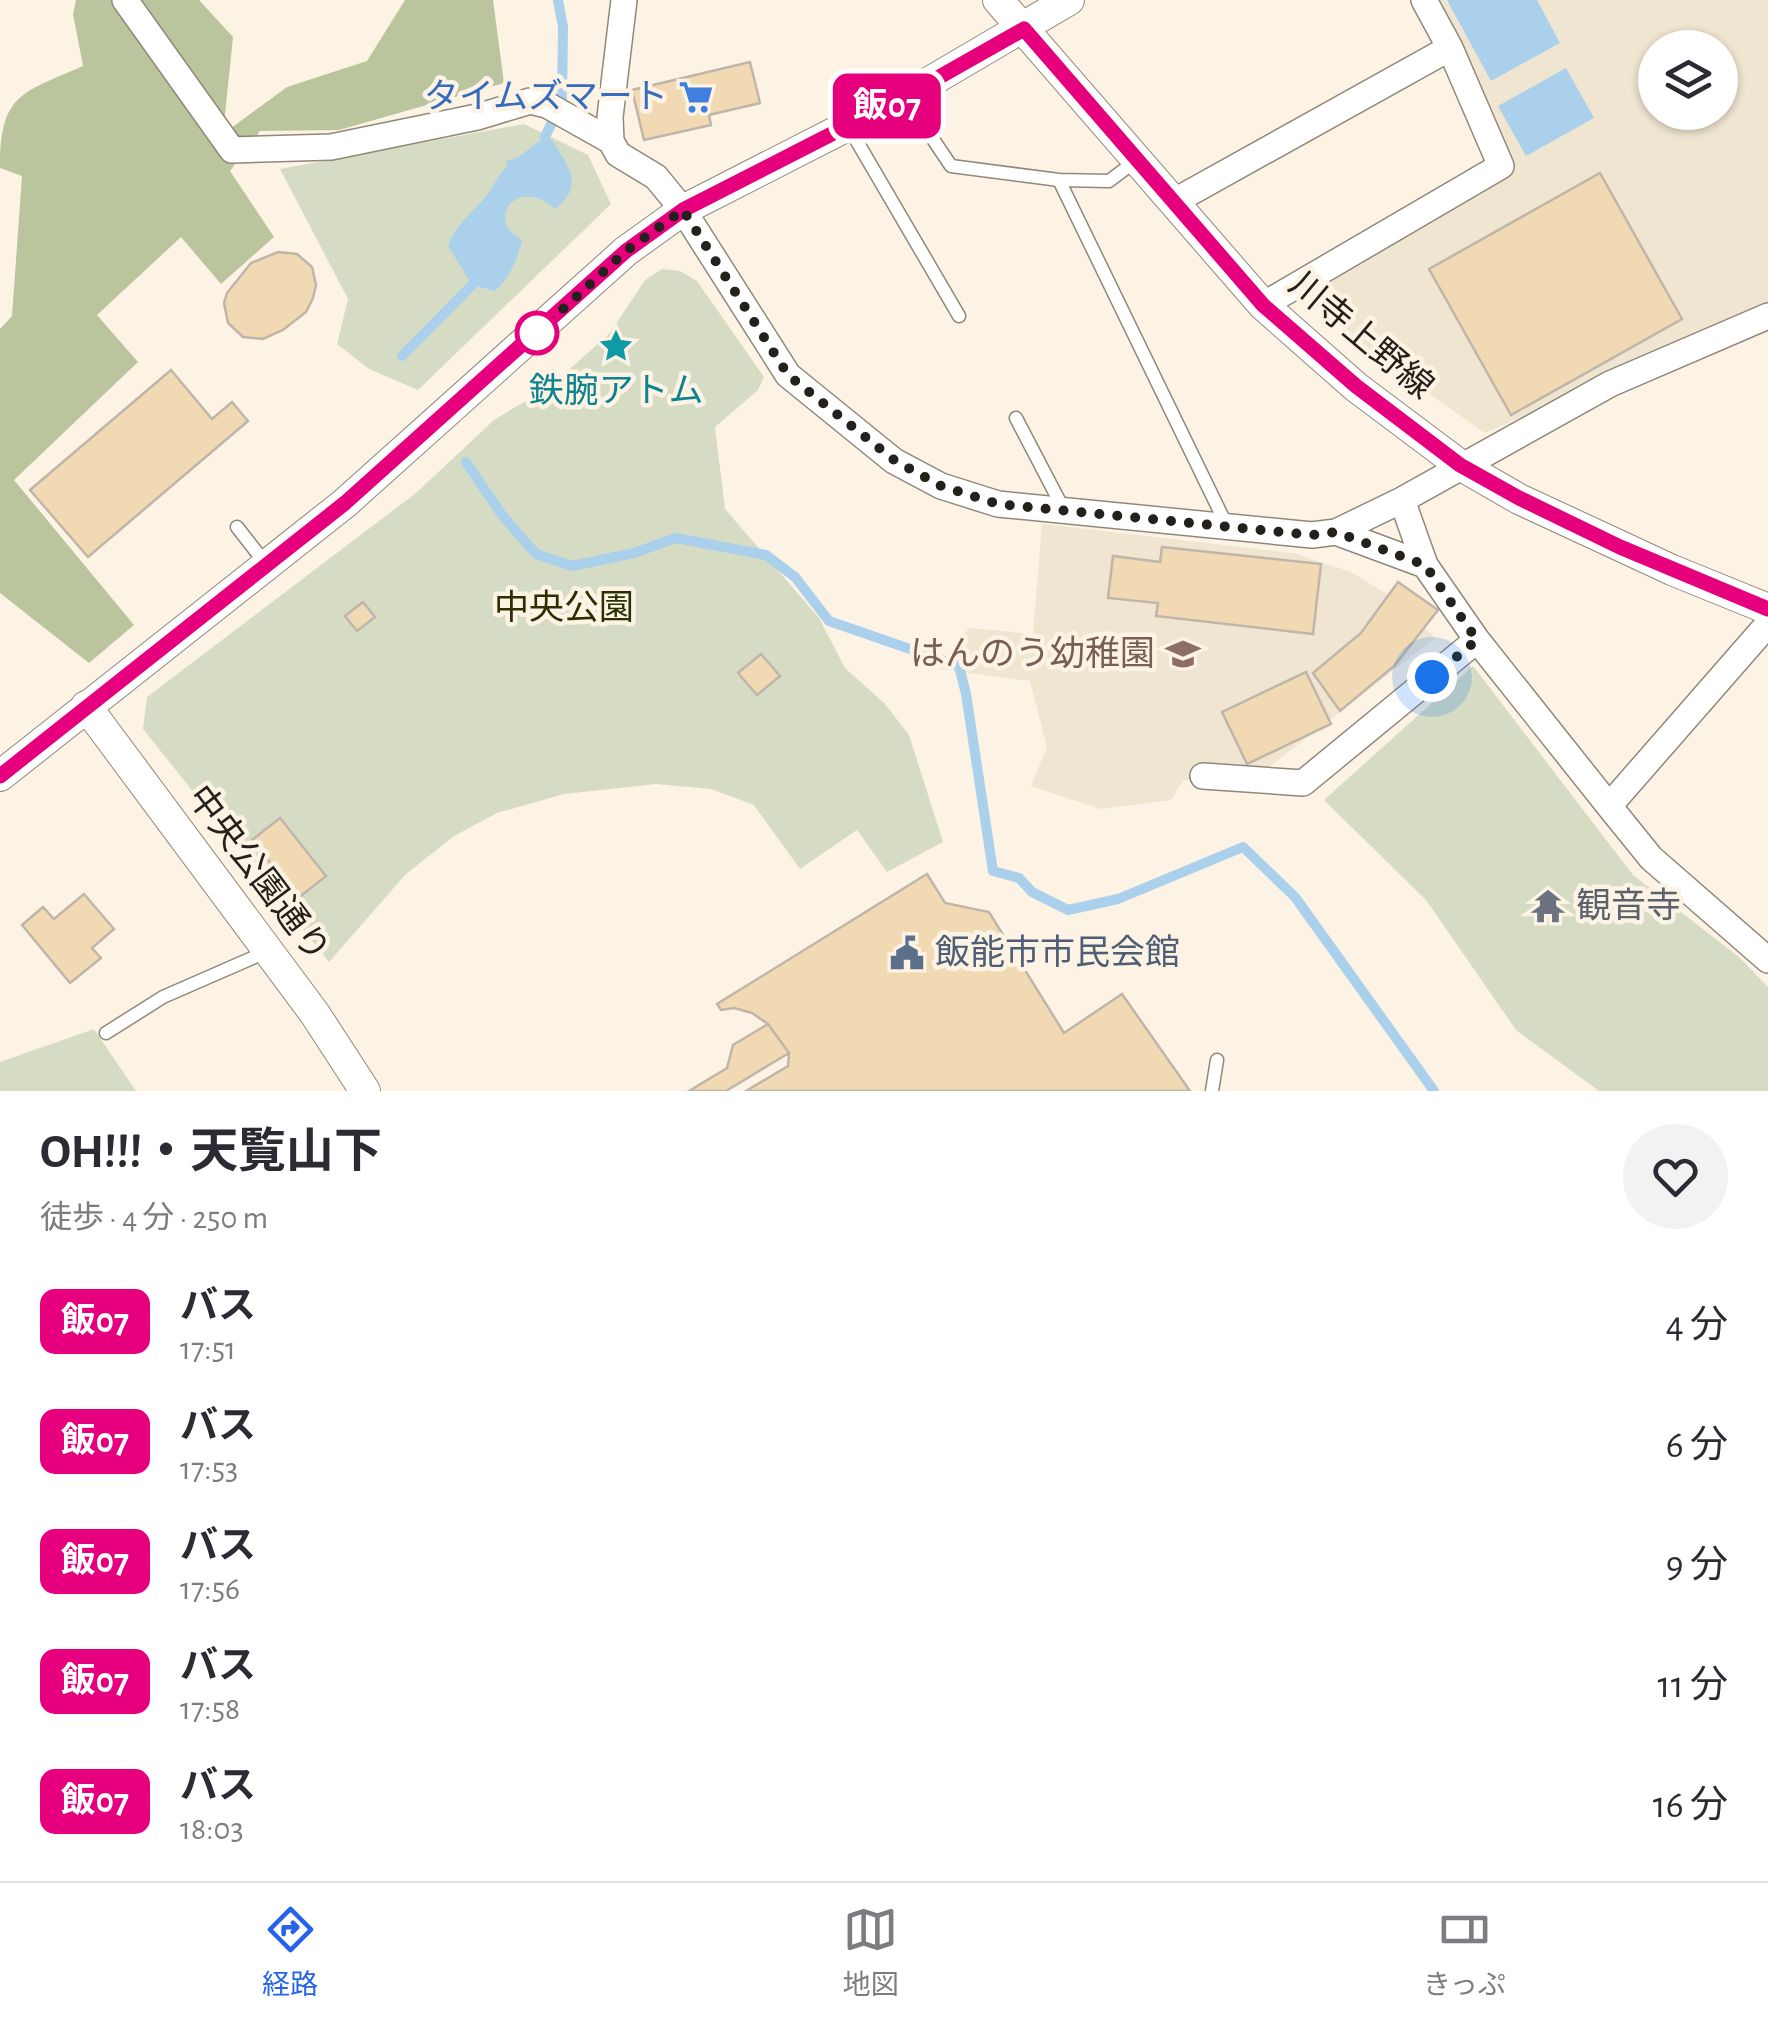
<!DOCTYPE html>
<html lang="ja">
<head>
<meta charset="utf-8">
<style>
  :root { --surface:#fff; --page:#f2f2f3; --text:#2b2b33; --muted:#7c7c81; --line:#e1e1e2; --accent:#2563eb }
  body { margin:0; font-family:"Alegreya Sans","Noto Sans JP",sans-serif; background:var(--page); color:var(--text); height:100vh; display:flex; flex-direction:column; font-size:38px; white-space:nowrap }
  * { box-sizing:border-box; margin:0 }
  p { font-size:32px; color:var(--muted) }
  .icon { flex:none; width:55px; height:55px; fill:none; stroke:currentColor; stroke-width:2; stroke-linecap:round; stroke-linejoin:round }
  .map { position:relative; height:1091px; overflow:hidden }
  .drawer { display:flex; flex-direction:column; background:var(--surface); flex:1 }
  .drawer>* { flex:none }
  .badge { padding:0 20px; border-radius:15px; font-size:35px; line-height:65px }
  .controls { position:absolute; left:1638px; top:30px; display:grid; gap:20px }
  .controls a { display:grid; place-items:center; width:100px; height:100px; border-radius:50%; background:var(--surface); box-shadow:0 2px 8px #0004; font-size:50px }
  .you { position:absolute; width:50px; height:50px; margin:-25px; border:8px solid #fff; border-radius:50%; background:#1a73e8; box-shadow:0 0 0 15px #1a73e833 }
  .map>.badge { position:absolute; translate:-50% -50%; box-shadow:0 0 0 5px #fff }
  .round { display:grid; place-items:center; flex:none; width:105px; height:105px; border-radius:52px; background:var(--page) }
  .overview { display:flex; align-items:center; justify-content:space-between; height:170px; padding:0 40px }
  h1 { font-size:48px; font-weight:700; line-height:75px }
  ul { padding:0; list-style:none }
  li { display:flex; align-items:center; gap:30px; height:120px; padding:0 40px }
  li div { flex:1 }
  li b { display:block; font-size:38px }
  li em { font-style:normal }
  li .badge { min-width:110px; font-weight:700; text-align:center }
  .dock { display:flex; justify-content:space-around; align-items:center; height:140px; border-top:2px solid var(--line); background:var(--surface); font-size:28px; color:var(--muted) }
  .dock a { display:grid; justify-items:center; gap:5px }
  .dock .selected { color:var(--accent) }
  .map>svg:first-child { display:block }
</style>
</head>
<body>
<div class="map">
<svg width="1768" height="1091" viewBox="0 0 1768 1091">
  <rect width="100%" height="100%" fill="#fcf3e4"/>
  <!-- education -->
  <path fill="#efe5d0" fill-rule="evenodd" d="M1432,0H1768V308L1485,433L1384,362L1316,302L1317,288L1512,167ZM1655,48H1720V112H1655Z
    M1042,524L1294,553L1351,572L1397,600L1435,638L1251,781L1202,776L1183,781L1171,800L1101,809L1031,786L1047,747L1030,681L938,669L969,628L1033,634Z"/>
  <!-- green -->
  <path fill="#d6dcc4" d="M524,124L588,155L611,204L418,390L369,369L337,344L348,299L280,169Z
    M662,269L680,271L697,281L764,377L758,390L715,427L725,509L819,618L845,668L885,704L909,735L943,842L887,872L857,830L800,869L754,805L711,789L656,784L564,794L497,813L454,836L405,875L329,962L143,729L147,697L416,493L494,420L552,385L610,333L645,280Z
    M1473,666L1633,875L1739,957L1768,987V1091H1599L1516,1030L1426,900L1324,800Z
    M94,1029L136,1091H0V1062Z"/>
  <!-- forest -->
  <path fill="#bbc59d" d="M76,0H199L233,37L223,134L287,87L367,61L405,0H493L504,83L339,130L260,131L230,171L274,237L221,284L181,237L97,315L138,362L14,480L134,625L89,663L0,593V329L12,316L22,176L0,168C0,93 22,93 83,66L73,14Z"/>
  <!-- water -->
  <path fill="#abd0ec" d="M1447,0H1537L1560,43L1491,81Z
    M1566,68L1594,118L1526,156L1498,106Z
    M545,137L552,140C569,167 585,186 555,209C517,174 484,221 522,240C517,261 510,277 495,291L472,285L448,246C457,222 473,213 488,194C495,184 497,175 507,167L506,161L517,158Z"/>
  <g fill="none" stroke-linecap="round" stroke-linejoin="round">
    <!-- stream -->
    <path stroke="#abd0ec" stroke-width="10" d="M545,137L562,101L563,27L558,0
      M402,356L472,285
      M466,462L502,515L536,554L572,566L634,553L676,538L766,555L795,577L829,621L959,666L966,694L993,871L1019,878L1032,892L1068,910L1118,899L1243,847L1295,897L1434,1091"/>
  </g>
  <!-- building -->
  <path fill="#f1d9b4" stroke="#bfb6a9" stroke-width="2.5" d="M750,62L760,103L709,115L711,125L644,140L632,90Z
    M1600,173L1682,319L1511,415L1429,269Z
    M278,252L297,254L312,267L316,285L313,298L306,312L283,330L263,339L243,337L228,323L224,303L227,293L251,263Z
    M171,370L212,419L232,402L248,421L88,557L30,490Z
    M1162,547L1321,564L1313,634L1156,616L1158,603L1108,598L1113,556L1160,562Z
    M1398,582L1438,610L1394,666L1340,711L1313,673L1361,633Z
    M363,602L375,617L357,631L345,616Z
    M761,654L780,676L757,695L738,673Z
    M1306,672L1331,724L1247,764L1222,712Z
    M280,818L326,876L298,898L252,840Z
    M927,874L945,903L989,912L1064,1033L1122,994L1190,1091H746L788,1066L789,1053L768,1024L752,1013L734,1008L721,1010L717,1004Z
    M84,894L114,929L92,948L101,958L70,983L22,925L43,907L54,919Z
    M768,1024L789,1053L726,1091H689L727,1068L733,1045Z"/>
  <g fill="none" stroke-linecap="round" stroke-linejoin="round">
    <!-- service casing -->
    <g stroke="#90887b" stroke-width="15">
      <path id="service" d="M906,99L951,166L1059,180L1109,181L1137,160
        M848,126L959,316
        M1059,180L1226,524
        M1016,418L1064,510
        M237,527L266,564
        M106,1033L163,997L266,952
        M1212,1091L1217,1060"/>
    </g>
    <!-- minor casing -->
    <g stroke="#90887b" stroke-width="28">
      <path id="minor" d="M125,0L232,150L331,147L477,117L530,101L547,105L611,141L618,154L656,177L683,210L788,375L894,461L941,486L998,504L1312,535L1336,532L1402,500L1610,384L1768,316
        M611,141L610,117L624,0
        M1175,201L1450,48
        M1263,305L1501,166L1450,48L1424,0
        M1402,500L1425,565L1477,640L1609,806L1651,858L1768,960
        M1336,532L1425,565
        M1203,776L1303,783L1477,640
        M1609,806L1768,624"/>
    </g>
    <!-- tertiary casing -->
    <g stroke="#90887b" stroke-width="32">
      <path id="tertiary" d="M998,0L1263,305L1356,387L1460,465L1519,499L1672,570L1768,609
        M86,706L315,1014L365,1091
        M0,776L345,503L626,251L683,210L904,97L1069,0"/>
    </g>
    <!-- service -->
    <use href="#service" stroke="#fff" stroke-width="12"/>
    <!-- minor -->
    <use href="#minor" stroke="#fff" stroke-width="25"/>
    <!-- tertiary -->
    <use href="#tertiary" stroke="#fff" stroke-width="30"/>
  </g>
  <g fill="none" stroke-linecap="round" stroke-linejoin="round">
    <!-- line casing -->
    <g stroke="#fff" stroke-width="22">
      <path id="line" d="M0,776L345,503L626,251L683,210L904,97L1024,29L1263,305L1356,386L1460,465L1519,498L1620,547L1768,609"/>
    </g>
    <!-- line -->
    <use href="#line" stroke="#e6007e" stroke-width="15"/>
    <!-- walk -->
    <path stroke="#24211c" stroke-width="10" stroke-dasharray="0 18" d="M537,333L626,251L683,210L788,375L894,460L941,486L998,504L1312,535L1336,532L1425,565L1477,640L1432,677"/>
  </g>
  <!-- icons -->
  <defs>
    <g id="supermarket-bare" transform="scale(2.7)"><path d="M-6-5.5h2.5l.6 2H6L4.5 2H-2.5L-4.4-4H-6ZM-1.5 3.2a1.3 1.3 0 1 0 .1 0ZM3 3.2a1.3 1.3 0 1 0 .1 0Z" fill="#3f7fe0" stroke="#fcf3e4" stroke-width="2.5" paint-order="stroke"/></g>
    <g id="sight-bare" transform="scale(2.7)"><path d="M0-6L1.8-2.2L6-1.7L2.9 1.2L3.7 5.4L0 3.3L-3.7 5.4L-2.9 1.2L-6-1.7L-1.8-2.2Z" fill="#0f9aa8" stroke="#fcf3e4" stroke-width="2.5" paint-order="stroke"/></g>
    <g id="school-bare" transform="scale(2.7)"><path d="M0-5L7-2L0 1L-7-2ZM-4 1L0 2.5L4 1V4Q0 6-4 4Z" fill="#8d6e63" stroke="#fcf3e4" stroke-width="2.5" paint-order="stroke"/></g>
    <g id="temple-bare" transform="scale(2.7)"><path d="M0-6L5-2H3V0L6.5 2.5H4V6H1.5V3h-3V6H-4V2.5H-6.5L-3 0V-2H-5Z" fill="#6b7280" stroke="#fcf3e4" stroke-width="2.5" paint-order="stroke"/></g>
    <g id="civic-bare" transform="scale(2.7)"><path d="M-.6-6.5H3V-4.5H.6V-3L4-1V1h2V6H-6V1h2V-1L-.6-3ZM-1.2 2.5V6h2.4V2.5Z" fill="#5c6f8a" stroke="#fcf3e4" stroke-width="2.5" paint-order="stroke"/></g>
  </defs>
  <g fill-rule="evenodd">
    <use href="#supermarket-bare" x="696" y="97"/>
    <use href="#sight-bare" x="616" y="346"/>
    <use href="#school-bare" x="1183" y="654"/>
    <use href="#temple-bare" x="1548" y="906"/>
    <use href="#civic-bare" x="907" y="953"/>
  </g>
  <!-- markers -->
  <circle fill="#fff" stroke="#e6007e" stroke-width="5" cx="537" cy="333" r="20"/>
  <g text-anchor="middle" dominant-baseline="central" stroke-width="9" stroke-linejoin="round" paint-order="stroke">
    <!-- shop labels -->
    <g font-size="35" fill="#366cbe" stroke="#fcf3e4" text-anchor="end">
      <text x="668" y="97">タイムズマート</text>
    </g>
    <!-- street labels -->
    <g font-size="35" fill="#24211c" stroke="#fcf3e4">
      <text transform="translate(1361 336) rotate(40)">川寺上野線</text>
      <text transform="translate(258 874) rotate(53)">中央公園通り</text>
    </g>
    <!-- culture labels -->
    <g font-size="35" fill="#0d838f" stroke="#fcf3e4">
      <text x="616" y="391">鉄腕アトム</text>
    </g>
    <!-- park labels -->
    <g font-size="35" fill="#293101" stroke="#fcf3e4">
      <text x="564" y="608">中央公園</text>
    </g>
    <!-- education labels -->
    <g font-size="35" fill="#785e54" stroke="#fcf3e4" text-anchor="end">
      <text x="1155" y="654">はんのう幼稚園</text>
    </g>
    <!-- worship labels -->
    <g font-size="35" fill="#5b616d" stroke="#fcf3e4" text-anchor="start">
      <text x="1576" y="906">観音寺</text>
    </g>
    <!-- service labels -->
    <g font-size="35" fill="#4e5e75" stroke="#fcf3e4" text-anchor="start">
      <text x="935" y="953">飯能市市民会館</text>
    </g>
  </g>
</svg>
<div class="controls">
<a><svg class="icon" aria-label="layers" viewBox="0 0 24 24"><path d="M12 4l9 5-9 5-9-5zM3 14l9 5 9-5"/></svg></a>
</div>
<div class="you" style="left:1432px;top:677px"></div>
<b class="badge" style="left:887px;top:106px;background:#e6007e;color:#fff">飯07</b>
</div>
<section class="drawer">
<div class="overview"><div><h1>OH!!!・天覧山下</h1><p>徒歩 · 4 分 · 250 m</p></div><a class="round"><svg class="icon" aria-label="heart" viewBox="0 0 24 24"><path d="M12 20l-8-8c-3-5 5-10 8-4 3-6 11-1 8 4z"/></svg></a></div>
<ul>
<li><span class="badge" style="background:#e6007e;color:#fff">飯07</span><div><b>バス</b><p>17:51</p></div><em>4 分</em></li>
<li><span class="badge" style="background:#e6007e;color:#fff">飯07</span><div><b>バス</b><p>17:53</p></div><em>6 分</em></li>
<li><span class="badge" style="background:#e6007e;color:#fff">飯07</span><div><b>バス</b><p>17:56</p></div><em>9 分</em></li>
<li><span class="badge" style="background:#e6007e;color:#fff">飯07</span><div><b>バス</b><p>17:58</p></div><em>11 分</em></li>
<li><span class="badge" style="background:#e6007e;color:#fff">飯07</span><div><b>バス</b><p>18:03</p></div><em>16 分</em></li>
</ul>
</section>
<nav class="dock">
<a class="selected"><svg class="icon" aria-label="directions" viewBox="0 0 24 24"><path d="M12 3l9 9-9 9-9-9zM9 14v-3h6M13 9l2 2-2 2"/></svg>経路</a>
<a><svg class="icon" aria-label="map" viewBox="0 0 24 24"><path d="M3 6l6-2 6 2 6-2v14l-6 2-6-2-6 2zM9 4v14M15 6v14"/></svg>地図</a>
<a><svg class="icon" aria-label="tickets" viewBox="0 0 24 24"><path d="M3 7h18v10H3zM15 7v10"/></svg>きっぷ</a>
</nav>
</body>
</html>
